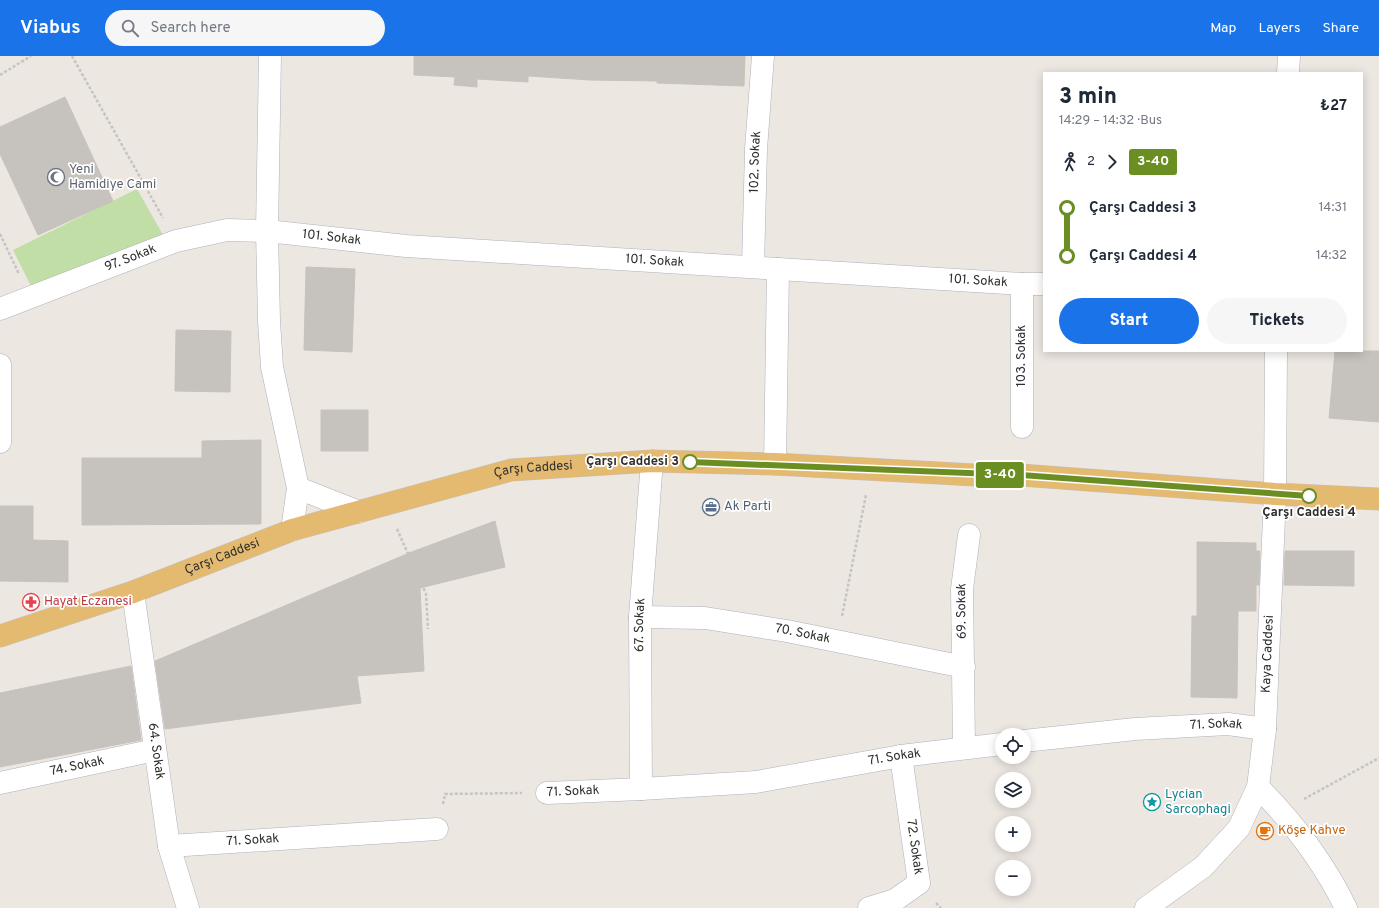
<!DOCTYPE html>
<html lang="en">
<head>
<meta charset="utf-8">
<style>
  :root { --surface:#fff; --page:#f6f6f7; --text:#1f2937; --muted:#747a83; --accent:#1a73e8 }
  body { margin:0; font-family:Overpass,sans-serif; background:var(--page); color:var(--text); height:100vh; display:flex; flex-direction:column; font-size:15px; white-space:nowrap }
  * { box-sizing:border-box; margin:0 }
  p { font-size:13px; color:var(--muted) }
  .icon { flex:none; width:22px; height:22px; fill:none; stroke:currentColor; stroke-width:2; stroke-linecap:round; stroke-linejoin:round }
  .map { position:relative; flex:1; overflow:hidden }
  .side { position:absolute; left:1043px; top:16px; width:320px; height:280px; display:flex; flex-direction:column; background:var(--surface); border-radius:0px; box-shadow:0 2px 10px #0003 }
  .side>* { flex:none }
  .badge { padding:0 8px; border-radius:3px; font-size:14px; line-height:26px }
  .fabs { position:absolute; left:995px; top:672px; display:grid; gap:8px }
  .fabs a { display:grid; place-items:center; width:36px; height:36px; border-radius:50%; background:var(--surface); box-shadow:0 2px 10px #0003; font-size:20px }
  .map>.badge { position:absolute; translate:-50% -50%; box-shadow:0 0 0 2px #fff }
  .legs { display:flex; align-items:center; gap:6px; height:44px; padding:0 16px; font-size:13px }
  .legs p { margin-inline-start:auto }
  .overview { display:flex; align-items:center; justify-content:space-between; height:68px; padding:0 16px }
  h1 { font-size:22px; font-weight:800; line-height:30px }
  .primary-button { display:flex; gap:8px; margin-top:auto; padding:8px 16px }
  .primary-button a { flex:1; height:46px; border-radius:24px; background:var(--accent); color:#fff; font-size:16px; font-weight:800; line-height:46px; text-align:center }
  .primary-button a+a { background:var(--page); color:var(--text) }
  ul { padding:0 16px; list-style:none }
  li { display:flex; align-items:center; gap:14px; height:48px; font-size:15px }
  li i { display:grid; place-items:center; width:6px; height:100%; margin:0 5px; background:currentColor }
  li i::after { content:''; width:10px; height:10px; margin:-5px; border:3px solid; border-radius:50%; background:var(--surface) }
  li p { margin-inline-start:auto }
  li:first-child i { background:linear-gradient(#0000 50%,currentColor 0) }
  li:last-child i { background:linear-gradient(currentColor 50%,#0000 0) }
  header { display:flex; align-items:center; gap:24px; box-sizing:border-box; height:56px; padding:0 20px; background:var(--accent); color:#fff }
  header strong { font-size:19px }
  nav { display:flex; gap:22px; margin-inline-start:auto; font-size:14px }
  .search { width:280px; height:36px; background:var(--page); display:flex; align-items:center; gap:10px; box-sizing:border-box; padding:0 14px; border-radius:22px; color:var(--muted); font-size:15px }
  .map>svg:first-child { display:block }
</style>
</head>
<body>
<header>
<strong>Viabus</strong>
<div class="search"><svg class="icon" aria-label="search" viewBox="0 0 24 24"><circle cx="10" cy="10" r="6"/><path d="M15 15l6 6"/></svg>Search here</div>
<nav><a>Map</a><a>Layers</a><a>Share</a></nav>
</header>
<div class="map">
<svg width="1379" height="852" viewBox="0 0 1379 852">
  <rect width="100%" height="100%" fill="#ede7e2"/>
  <!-- green -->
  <path fill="#c0dea5" d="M137,133L163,179L33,234L13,194Z"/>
  <!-- building -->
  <path fill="#c6c2bd" stroke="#c9c2bb" d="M414,0H745L744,30L657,27V25L590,24L528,20V26L477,23V31L454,29L455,21L414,19Z
    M65,41L113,145L38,179L0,98V71Z
    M306,211L355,213L352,296L304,294Z
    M176,274L231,275L230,336L175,335Z
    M1335,295H1379V366L1329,362Z
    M321,354H368V395H321Z
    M261,384V468L82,469V402H202V385Z
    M0,450H33V484L68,485V526L0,525Z
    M495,465L505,511L420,532L424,615L357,620L361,647L165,673L155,605L409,497Z
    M1197,486L1256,487V495H1260L1259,529H1256V555H1238L1237,642L1191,641L1192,560H1197Z
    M1285,495H1354V530L1284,529Z
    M131,610L141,684L0,711V637Z"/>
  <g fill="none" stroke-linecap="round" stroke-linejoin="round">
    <!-- minor casing -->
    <g stroke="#aeb1b8" stroke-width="23">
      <g id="minor">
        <path d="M270,0L267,175L269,265L272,311L298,432L292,474"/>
        <path d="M1288,17L1289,0"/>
        <path id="s1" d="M753,211L756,93L763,0"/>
        <path d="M1022,228V371"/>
        <path id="s2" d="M0,253L176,185L227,174L267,175L406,190L1022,228H1044"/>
        <path d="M0,309V386"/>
        <path d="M775,408L778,213"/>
        <path d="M298,432L359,456"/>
        <path id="s3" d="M133,536L169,790L188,852"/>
        <path id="s4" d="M640,561L705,562L787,575L964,611"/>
        <path id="s5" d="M1024,685L1135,673L1228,668L1265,673"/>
        <path id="s6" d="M964,692L962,533L969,479"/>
        <path id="s7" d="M0,727L155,694"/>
        <path d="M1258,731C1293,766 1324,807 1346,852"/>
        <path id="s8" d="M641,733L640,561L652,405"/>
        <path id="s9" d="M547,737L641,733L756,726L901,700L1002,688"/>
        <path id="s10" d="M169,790L437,773"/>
        <path d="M869,852L895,844L919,827L901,700"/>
        <path id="s11" d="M1146,852L1203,811L1239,772L1258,731L1265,673L1275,438L1276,295"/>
      </g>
    </g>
    <!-- major casing -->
    <g stroke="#c4c4c4" stroke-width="23">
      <g id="major">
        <path id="s12" d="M0,580L133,536L292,474L511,414L652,405L775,408L974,419H1021L1275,438L1379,443"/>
      </g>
    </g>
    <!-- path -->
    <path stroke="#c4c4c4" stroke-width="2.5" stroke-dasharray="3 2" stroke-linecap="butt" d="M72,0L163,162
      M0,19L31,0
      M0,178L19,218
      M397,473L426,538L428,573
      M842,560L866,439
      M1304,743L1379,702
      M443,748L445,738L522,737
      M936,847L941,852"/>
    <!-- minor -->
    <use href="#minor" stroke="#fff" stroke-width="22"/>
    <!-- major -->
    <use href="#major" stroke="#e4b970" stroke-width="22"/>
  </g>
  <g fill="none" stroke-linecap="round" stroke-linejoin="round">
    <!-- line-1 casing -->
    <g stroke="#fff" stroke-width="9">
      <path id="line-1" d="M690,406L1021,419L1309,440"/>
    </g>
    <!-- line-1 -->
    <use href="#line-1" stroke="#6b8e23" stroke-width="6"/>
  </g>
  <!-- icons -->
  <defs>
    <g id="mosque-ring" transform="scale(0.9)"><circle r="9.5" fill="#fff" stroke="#6b7280" stroke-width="1.5"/><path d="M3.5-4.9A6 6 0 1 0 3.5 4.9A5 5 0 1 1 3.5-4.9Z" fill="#6b7280"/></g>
    <g id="office-ring" transform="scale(0.9)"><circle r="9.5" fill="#fff" stroke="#5c6f8a" stroke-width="1.5"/><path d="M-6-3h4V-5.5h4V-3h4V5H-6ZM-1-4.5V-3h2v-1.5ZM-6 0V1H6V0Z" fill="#5c6f8a"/></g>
    <g id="pharmacy-ring" transform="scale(0.9)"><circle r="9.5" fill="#fff" stroke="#e0444e" stroke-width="1.5"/><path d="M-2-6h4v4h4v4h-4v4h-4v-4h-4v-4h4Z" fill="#e0444e"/></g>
    <g id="sight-ring" transform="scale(0.9)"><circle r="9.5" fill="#fff" stroke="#0f9aa8" stroke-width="1.5"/><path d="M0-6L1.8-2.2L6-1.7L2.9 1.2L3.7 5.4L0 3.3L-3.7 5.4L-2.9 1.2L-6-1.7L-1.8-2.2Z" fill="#0f9aa8"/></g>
    <g id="cafe-ring" transform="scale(0.9)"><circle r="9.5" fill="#fff" stroke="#e8710a" stroke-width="1.5"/><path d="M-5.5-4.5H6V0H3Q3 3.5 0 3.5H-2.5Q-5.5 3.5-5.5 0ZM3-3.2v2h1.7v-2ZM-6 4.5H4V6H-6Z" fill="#e8710a"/></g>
  </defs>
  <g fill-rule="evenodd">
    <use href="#mosque-ring" x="56" y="121"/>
    <use href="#office-ring" x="711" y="451"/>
    <use href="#pharmacy-ring" x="31" y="546"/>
    <use href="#sight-ring" x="1152" y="746"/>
    <use href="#cafe-ring" x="1265" y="775"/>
  </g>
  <!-- markers -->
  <g fill="#fff" stroke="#6b8e23" stroke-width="2">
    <circle cx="690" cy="406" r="7"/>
    <circle cx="1309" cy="440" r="7"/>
  </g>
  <g text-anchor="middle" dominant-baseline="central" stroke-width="3.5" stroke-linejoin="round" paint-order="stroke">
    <!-- street labels -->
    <g font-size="13" fill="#2e2e2e" stroke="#fff">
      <text stroke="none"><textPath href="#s1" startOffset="105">102. Sokak</textPath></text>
      <text stroke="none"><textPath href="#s2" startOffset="346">101. Sokak</textPath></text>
      <text stroke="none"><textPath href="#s2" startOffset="140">97. Sokak</textPath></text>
      <text stroke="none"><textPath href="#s2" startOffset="670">101. Sokak</textPath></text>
      <text stroke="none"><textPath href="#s2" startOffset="994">101. Sokak</textPath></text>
      <text transform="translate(1022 300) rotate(-90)">103. Sokak</text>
      <text stroke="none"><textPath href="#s12" startOffset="560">Çarşı Caddesi</textPath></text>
      <text stroke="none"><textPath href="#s12" startOffset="236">Çarşı Caddesi</textPath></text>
      <text stroke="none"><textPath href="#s6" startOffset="137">69. Sokak</textPath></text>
      <text stroke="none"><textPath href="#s8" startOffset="164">67. Sokak</textPath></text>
      <text stroke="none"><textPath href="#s4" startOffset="164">70. Sokak</textPath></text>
      <text stroke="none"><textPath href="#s11" startOffset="302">Kaya Caddesi</textPath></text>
      <text stroke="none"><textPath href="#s5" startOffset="193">71. Sokak</textPath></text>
      <text stroke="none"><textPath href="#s3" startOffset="161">64. Sokak</textPath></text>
      <text stroke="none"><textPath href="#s9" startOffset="350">71. Sokak</textPath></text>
      <text stroke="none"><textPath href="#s7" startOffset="79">74. Sokak</textPath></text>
      <text stroke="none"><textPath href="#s9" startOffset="26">71. Sokak</textPath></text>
      <text stroke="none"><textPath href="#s10" startOffset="84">71. Sokak</textPath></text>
      <text transform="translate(914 791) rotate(82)">72. Sokak</text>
    </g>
    <!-- worship labels -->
    <g font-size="13" fill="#5b616d" stroke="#fff" text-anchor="start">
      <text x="69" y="114">Yeni<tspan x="69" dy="15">Hamidiye Cami</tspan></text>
    </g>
    <!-- stop labels -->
    <g font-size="13" font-weight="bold" fill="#2e2e2e" stroke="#fff" text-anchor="end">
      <text x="679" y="406">Çarşı Caddesi 3</text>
      <text x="1309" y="457" text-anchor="middle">Çarşı Caddesi 4</text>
    </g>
    <!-- service labels -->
    <g font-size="13" fill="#4e5e75" stroke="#fff" text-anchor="start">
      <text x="724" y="451">Ak Parti</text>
    </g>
    <!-- health labels -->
    <g font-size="13" fill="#be3a42" stroke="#fff" text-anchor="start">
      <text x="44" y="546">Hayat Eczanesi</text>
    </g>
    <!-- culture labels -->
    <g font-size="13" fill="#0d838f" stroke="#fff" text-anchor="start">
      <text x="1165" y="739">Lycian<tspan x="1165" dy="15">Sarcophagi</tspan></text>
    </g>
    <!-- food labels -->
    <g font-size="13" fill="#c56008" stroke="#fff" text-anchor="start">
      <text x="1278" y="775">Köşe Kahve</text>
    </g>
  </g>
</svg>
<div class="fabs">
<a><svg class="icon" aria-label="locate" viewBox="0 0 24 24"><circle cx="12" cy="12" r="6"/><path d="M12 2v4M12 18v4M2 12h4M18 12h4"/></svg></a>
<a><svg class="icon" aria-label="layers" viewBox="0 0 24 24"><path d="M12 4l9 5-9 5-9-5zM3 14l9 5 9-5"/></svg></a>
<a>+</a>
<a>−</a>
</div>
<b class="badge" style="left:1000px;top:419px;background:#6b8e23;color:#fff">3-40</b>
<section class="side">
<div class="overview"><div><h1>3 min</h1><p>14:29 – 14:32 · Bus</p></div><b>₺27</b></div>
<div class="legs"><svg class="icon" aria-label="walk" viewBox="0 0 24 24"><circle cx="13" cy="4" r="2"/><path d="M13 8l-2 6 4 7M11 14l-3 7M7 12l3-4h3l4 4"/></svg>2<svg class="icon" aria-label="forward" viewBox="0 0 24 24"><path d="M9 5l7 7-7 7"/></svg><b class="badge" style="background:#6b8e23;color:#fff">3-40</b></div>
<ul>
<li><i style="color:#6b8e23"></i><b>Çarşı Caddesi 3</b><p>14:31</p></li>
<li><i style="color:#6b8e23"></i><b>Çarşı Caddesi 4</b><p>14:32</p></li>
</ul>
<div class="primary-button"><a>Start</a><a>Tickets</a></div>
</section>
</div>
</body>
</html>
